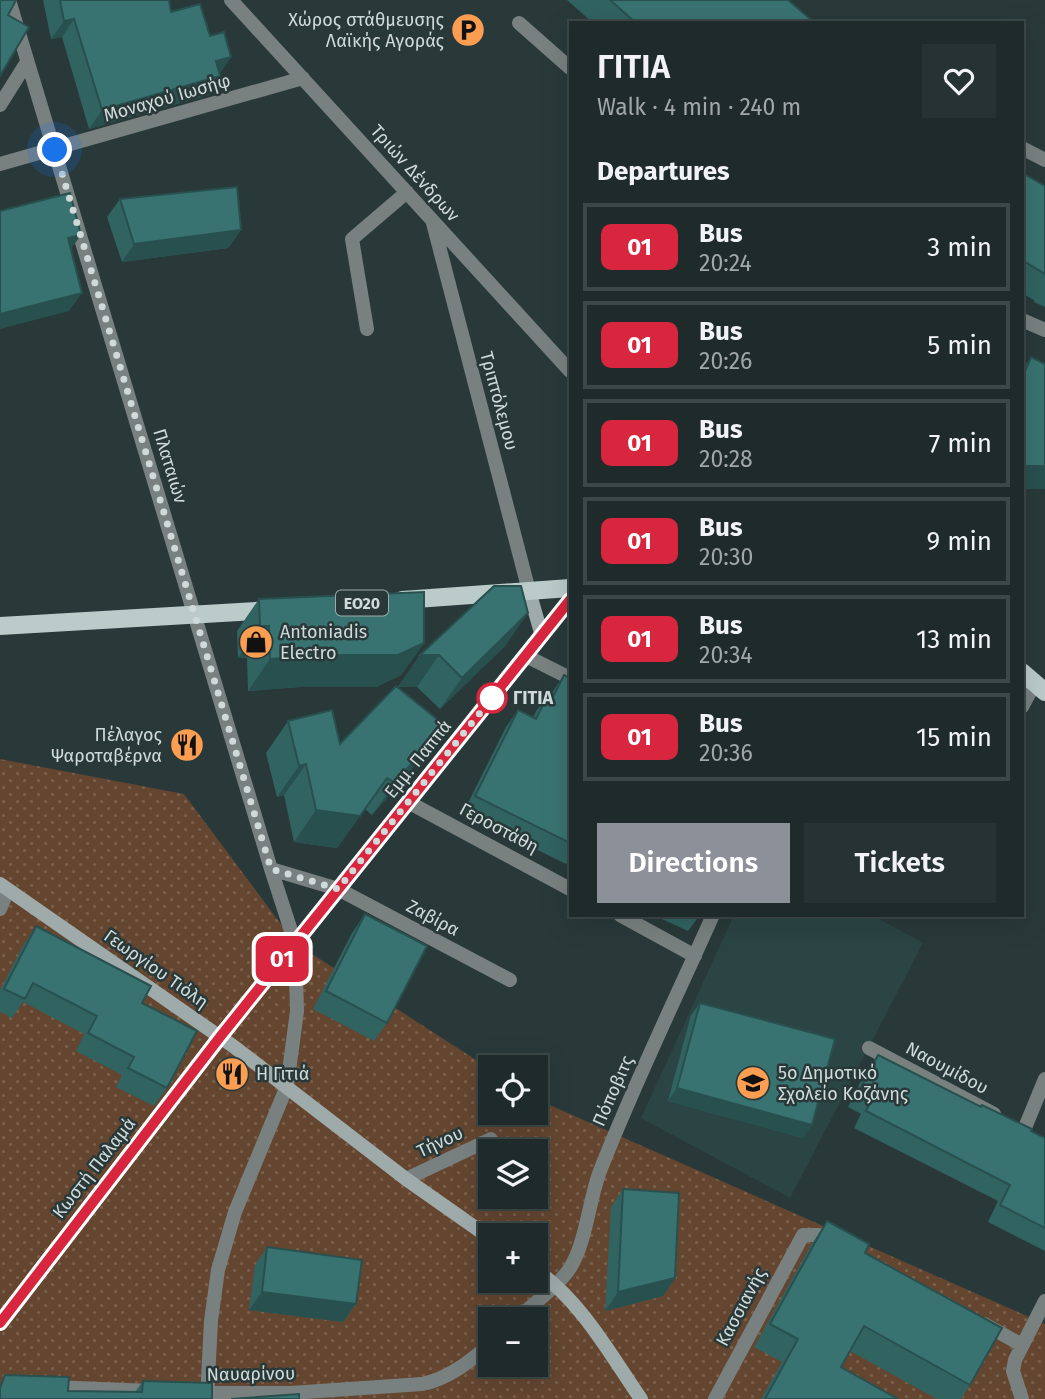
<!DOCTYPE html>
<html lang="en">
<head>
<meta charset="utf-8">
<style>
  :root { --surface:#1f2b2b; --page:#273333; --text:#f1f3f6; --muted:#a1a7a9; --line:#3c4747; --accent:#8c9099 }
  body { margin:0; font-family:"Fira Sans",sans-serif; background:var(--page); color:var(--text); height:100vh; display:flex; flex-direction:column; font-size:26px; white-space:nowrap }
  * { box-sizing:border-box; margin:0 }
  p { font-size:23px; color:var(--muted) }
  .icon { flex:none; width:38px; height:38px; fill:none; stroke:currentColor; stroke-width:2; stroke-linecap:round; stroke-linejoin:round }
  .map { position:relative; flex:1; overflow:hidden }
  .details { position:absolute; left:569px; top:21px; width:455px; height:896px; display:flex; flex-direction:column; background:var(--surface); border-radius:0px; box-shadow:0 7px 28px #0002,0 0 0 2px var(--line) }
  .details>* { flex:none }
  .badge { padding:0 14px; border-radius:10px; font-size:24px; line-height:46px }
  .fabs { position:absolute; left:478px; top:1055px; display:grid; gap:14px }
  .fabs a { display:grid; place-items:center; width:70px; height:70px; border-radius:0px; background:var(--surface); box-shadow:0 7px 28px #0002,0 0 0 2px var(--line); font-size:35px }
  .you { position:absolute; width:35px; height:35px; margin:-18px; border:5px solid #fff; border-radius:50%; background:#1a73e8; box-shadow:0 0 0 10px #1a73e833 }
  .map>.badge { position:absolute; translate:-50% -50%; box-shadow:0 0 0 4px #fff }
  h2 { padding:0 28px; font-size:26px; line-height:63px }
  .round { display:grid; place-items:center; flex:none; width:74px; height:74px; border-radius:0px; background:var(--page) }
  .head { display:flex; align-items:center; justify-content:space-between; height:119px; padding:0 28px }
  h1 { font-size:33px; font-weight:600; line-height:52px }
  .cta { display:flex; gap:14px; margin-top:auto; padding:14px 28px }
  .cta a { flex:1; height:80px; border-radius:0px; background:var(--accent); color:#fff; font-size:28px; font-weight:600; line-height:80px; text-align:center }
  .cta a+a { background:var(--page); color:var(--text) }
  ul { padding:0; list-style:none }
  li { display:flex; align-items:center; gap:21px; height:88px; margin:0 14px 10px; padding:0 14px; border:4px solid var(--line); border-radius:0px }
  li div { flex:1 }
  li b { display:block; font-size:26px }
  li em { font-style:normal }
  li .badge { min-width:77px; font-weight:700; text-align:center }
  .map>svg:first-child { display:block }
</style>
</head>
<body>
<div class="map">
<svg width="1045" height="1399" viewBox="0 0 1045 1399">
  <defs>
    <pattern id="park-dots" width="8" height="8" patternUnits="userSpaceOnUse" patternTransform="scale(1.75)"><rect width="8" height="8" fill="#644630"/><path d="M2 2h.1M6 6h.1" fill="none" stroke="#79604d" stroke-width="1.8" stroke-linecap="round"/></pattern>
  </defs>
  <rect width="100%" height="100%" fill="#293939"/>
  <!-- built -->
  <path fill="#2b4544" d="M734,915H872L923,943L790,1198L641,1118Z"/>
  <!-- park -->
  <path fill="url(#park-dots)" fill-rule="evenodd" d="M0,759L184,794L295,943L490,1069V1113H536V1099L1045,1324V1399H0ZM490,1152H536V1197H490ZM490,1236H536V1281H490ZM490,1320H536V1365H490Z"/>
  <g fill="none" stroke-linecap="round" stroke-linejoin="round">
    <!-- lane -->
    <path stroke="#788180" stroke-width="14" d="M1022,148L1045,160"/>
    <!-- street -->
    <path stroke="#788180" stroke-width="14" d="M9,0L271,869L295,943L297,1011L287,1086L235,1212L218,1270L211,1321L207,1399
      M231,0L570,371
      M519,23L570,68
      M0,105L27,62
      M0,164L303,78
      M433,223L529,591
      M1022,320L1045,330
      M367,329L352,239L407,192
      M526,656L570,678
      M1022,707L1035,683
      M408,802L570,889
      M271,869L338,889L510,980
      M0,909L8,890
      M620,915L695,956
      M869,1048L994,1114
      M1024,1130L1045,1079
      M406,1179L491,1139
      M516,1320C533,1303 557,1288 570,1268C586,1243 589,1200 600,1171C634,1084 675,1000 713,915
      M984,1324L1022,1345
      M50,1387L152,1391
      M197,1393H291L422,1384C448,1379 471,1361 490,1344
      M715,1399L803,1235H819L833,1243
      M1022,1399L1013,1371L1015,1360L1045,1301"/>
    <!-- secondary -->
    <path stroke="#9eabaa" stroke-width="14" d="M529,591L542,636
      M0,884L233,1046L406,1179L490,1238
      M536,1270C581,1301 610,1354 641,1399
      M0,1323L220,1037L570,600"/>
    <!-- primary -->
    <path stroke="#bacbca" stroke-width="18" d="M402,600L570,588
      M0,626L272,610
      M1022,672L1045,692"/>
  </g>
  <!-- wall -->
  <path fill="#316361" d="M43,0H169L171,12L220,73L208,95L89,129L62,37L51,39Z
    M567,0H788L815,23H593Z
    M1022,173L1045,186V307L1034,302V300L1022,293Z
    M120,199L241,230L228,248L122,262L107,217Z
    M1031,357L1045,489H1022V370Z
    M259,599L424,643L401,675L376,687H300L248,691L247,658H238L237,631Z
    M506,645L440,709L417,687H398L420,655Z
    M564,675L570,678V858L566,864L463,813L506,727L518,710L533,717L537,710L549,693L551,694Z
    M288,721L340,744L422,757L372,815L365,809L337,848L294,842L284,795L277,797L266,753Z
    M365,914L387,1023L374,1041L313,1009L352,933Z
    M653,915H700L688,931Z
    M36,926L142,1003L167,1088L154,1106L116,1087L122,1075L76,1051L84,1034L23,1002L12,1018L0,1012V990L24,944Z
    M700,1003L803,1138L668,1101L691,1015Z
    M878,1055L980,1107L1045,1138V1251L988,1222L998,1201L854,1128L861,1114L848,1107L866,1071Z
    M623,1189L675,1278L663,1296L605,1311L611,1207Z
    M827,1221L865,1253L970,1385L961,1399H937L850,1351L841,1367L898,1399H761L782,1362L754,1347L811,1245Z
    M267,1247L356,1304L343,1322L249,1310L255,1265Z
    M143,1381L212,1399L68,1391L135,1392Z"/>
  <!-- shaded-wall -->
  <path fill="#28504f" d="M74,19L62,37L51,39L64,21Z
    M231,57L219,75L216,61Z
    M220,76L208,95L89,129L102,110Z
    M241,230L228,248L122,262L134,244Z
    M81,235L68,253V238Z
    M82,293L69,311L0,329V314Z
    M1022,466H1045V489H1022Z
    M528,613L506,645L440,709L462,678Z
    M260,626H269L247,658H238Z
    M424,643L401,675L376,687H300L248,691L270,659Z
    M420,655H439L417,687H398Z
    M444,725L422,757L372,815L395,783Z
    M306,764L284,795L277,797L299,766Z
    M387,778L337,848L294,842L316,810Z
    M677,1088L812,1125L803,1138L668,1101Z
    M675,1278L663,1296L605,1311L618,1292Z
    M262,1292L356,1304L343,1322L249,1310Z"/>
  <!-- building -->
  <path fill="#397371" stroke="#28504f" stroke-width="2" d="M0,0H16L8,15L29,27L0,76Z
    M60,0H169L171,12L200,4L210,36L224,32L231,57L216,61L220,76L102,110L74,19L64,21Z
    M610,0H788L815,23H636Z
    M1022,173L1045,186V274L1022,260Z
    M237,187L241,230L134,244L120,199Z
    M70,193L81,235L68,238L82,293L0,314V211Z
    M1031,357L1045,364V466H1022V378Z
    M494,586H521L528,613L462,678L439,655H420Z
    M424,592V643L398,655H322L270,659L269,626H260L259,599Z
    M564,675L570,678V843L475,796L518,710L536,719L549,693L554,695Z
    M396,686L444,725L395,783L387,778L360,816L316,810L306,764L299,766L288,721L332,710L340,744Z
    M365,914L427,946L387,1023L326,991Z
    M36,926L151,986L142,1003L197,1031L167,1088L128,1068L134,1057L88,1033L97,1016L33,983L25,999L4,989Z
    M700,1003L835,1039L812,1125L677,1088Z
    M878,1055L981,1107L982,1105L1032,1129L1031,1131L1045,1138V1228L1000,1205L1010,1185L866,1111L873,1097L859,1091Z
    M623,1189L679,1193L675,1278L618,1292Z
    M827,1221L869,1244L865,1253L1002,1328L970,1385L864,1326L841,1367L898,1399H765L798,1339L770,1324Z
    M267,1247L362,1260L356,1304L262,1292Z
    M5,1375L69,1377L68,1391L142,1392L143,1381L212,1383V1399H0V1388Z
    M299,1394V1399H231Z"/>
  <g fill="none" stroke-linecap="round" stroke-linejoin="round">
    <!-- line casing -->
    <g stroke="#fff" stroke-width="16">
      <path id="line" d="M0,1323L220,1037L570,600"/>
    </g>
    <!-- line -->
    <use href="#line" stroke="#d7263d" stroke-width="10"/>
    <!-- walk -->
    <path stroke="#d0dada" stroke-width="7" stroke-dasharray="0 12.6" d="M55,150L271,869L338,889L492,698"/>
  </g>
  <!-- icons -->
  <defs>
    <g id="parking-disc" transform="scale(1.75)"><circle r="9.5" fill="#fc9e52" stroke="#293939"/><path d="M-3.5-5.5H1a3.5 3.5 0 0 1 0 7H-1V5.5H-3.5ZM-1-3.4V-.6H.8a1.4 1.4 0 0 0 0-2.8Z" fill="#111"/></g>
    <g id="shop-disc" transform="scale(1.75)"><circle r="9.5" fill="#fc9e52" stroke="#293939"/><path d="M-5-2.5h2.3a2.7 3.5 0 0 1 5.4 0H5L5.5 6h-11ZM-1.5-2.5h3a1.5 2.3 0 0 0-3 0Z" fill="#111"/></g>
    <g id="restaurant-disc" transform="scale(1.75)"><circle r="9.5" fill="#fc9e52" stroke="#293939"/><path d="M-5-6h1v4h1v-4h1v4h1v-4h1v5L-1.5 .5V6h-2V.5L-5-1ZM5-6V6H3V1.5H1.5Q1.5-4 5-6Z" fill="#111"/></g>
    <g id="school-disc" transform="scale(1.75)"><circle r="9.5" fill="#fc9e52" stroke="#293939"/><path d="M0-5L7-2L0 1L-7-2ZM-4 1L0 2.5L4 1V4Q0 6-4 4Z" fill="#111"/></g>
  </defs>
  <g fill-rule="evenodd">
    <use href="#parking-disc" x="468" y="30"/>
    <use href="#shop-disc" x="256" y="642"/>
    <use href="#restaurant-disc" x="187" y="745"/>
    <use href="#restaurant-disc" x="232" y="1074"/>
    <use href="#school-disc" x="753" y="1083"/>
  </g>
  <!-- markers -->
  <circle fill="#fff" stroke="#d7263d" stroke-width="3.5" cx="492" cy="698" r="14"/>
  <g text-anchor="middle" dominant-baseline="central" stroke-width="5" stroke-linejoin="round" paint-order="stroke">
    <!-- shield labels -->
    <rect fill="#293939" stroke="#9eaaaa" stroke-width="2" x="336" y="590.5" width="52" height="25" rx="5"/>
    <g font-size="16" font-weight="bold" fill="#d0dada">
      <text x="362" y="603">ΕΟ20</text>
    </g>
    <!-- poi labels -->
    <g font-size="18" fill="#d0dada" stroke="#293939" text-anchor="start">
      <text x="444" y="20" text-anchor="end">Χώρος στάθμευσης<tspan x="444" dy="21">Λαϊκής Αγοράς</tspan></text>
      <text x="280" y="632">Antoniadis<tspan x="280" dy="21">Electro</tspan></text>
      <text x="162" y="735" text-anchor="end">Πέλαγος<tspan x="162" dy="21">Ψαροταβέρνα</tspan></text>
      <text x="778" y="1073">5ο Δημοτικό<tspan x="778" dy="21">Σχολείο Κοζάνης</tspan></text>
      <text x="256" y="1074">Η Γιτιά</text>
    </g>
    <!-- street labels -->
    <g font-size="18" fill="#d0dada" stroke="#293939">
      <text transform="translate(167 98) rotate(-16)">Μοναχού Ιωσήφ</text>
      <text transform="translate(415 173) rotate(48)">Τριών Δένδρων</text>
      <text transform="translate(499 401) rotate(75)">Τριπτόλεμου</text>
      <text transform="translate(170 466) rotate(73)">Πλαταιών</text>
      <text transform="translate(418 759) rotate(-51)">Εμμ. Παππά</text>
      <text transform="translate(499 828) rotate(28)">Γεροστάθη</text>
      <text transform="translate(433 918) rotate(28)">Ζαβίρα</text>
      <text transform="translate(156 969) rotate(35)">Γεωργίου Τιόλη</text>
      <text transform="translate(947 1068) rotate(28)">Ναουμίδου</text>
      <text transform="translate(613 1091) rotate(-66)">Πόποβιτς</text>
      <text transform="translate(440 1142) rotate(-25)">Τήνου</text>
      <text transform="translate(94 1168) rotate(-52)">Κωστή Παλαμά</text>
      <text transform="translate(741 1307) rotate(-62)">Κασσιανής</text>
      <text transform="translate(251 1374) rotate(-1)">Ναυαρίνου</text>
    </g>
    <!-- stop labels -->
    <g font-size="18" font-weight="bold" fill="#d0dada" stroke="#293939" text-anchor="start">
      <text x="513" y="698">ΓΙΤΙΑ</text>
    </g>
  </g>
</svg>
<div class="fabs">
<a><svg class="icon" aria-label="locate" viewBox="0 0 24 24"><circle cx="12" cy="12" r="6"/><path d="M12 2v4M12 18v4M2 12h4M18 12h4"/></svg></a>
<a><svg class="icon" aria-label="layers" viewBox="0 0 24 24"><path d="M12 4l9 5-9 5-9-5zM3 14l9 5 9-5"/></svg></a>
<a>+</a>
<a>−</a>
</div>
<div class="you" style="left:55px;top:150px"></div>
<b class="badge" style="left:282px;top:959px;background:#d7263d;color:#fff">01</b>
<section class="details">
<div class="head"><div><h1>ΓΙΤΙΑ</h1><p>Walk · 4 min · 240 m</p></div><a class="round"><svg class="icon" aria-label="heart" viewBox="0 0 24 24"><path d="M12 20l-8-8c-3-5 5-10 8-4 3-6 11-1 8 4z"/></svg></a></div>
<h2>Departures</h2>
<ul>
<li><span class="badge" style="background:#d7263d;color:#fff">01</span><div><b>Bus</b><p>20:24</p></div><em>3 min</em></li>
<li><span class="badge" style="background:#d7263d;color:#fff">01</span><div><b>Bus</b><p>20:26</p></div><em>5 min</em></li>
<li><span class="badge" style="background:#d7263d;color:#fff">01</span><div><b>Bus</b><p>20:28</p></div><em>7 min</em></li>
<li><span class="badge" style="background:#d7263d;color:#fff">01</span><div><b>Bus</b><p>20:30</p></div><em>9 min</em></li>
<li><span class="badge" style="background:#d7263d;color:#fff">01</span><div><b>Bus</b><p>20:34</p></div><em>13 min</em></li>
<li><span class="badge" style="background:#d7263d;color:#fff">01</span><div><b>Bus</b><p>20:36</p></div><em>15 min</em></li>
</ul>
<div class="cta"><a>Directions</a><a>Tickets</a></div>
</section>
</div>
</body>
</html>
